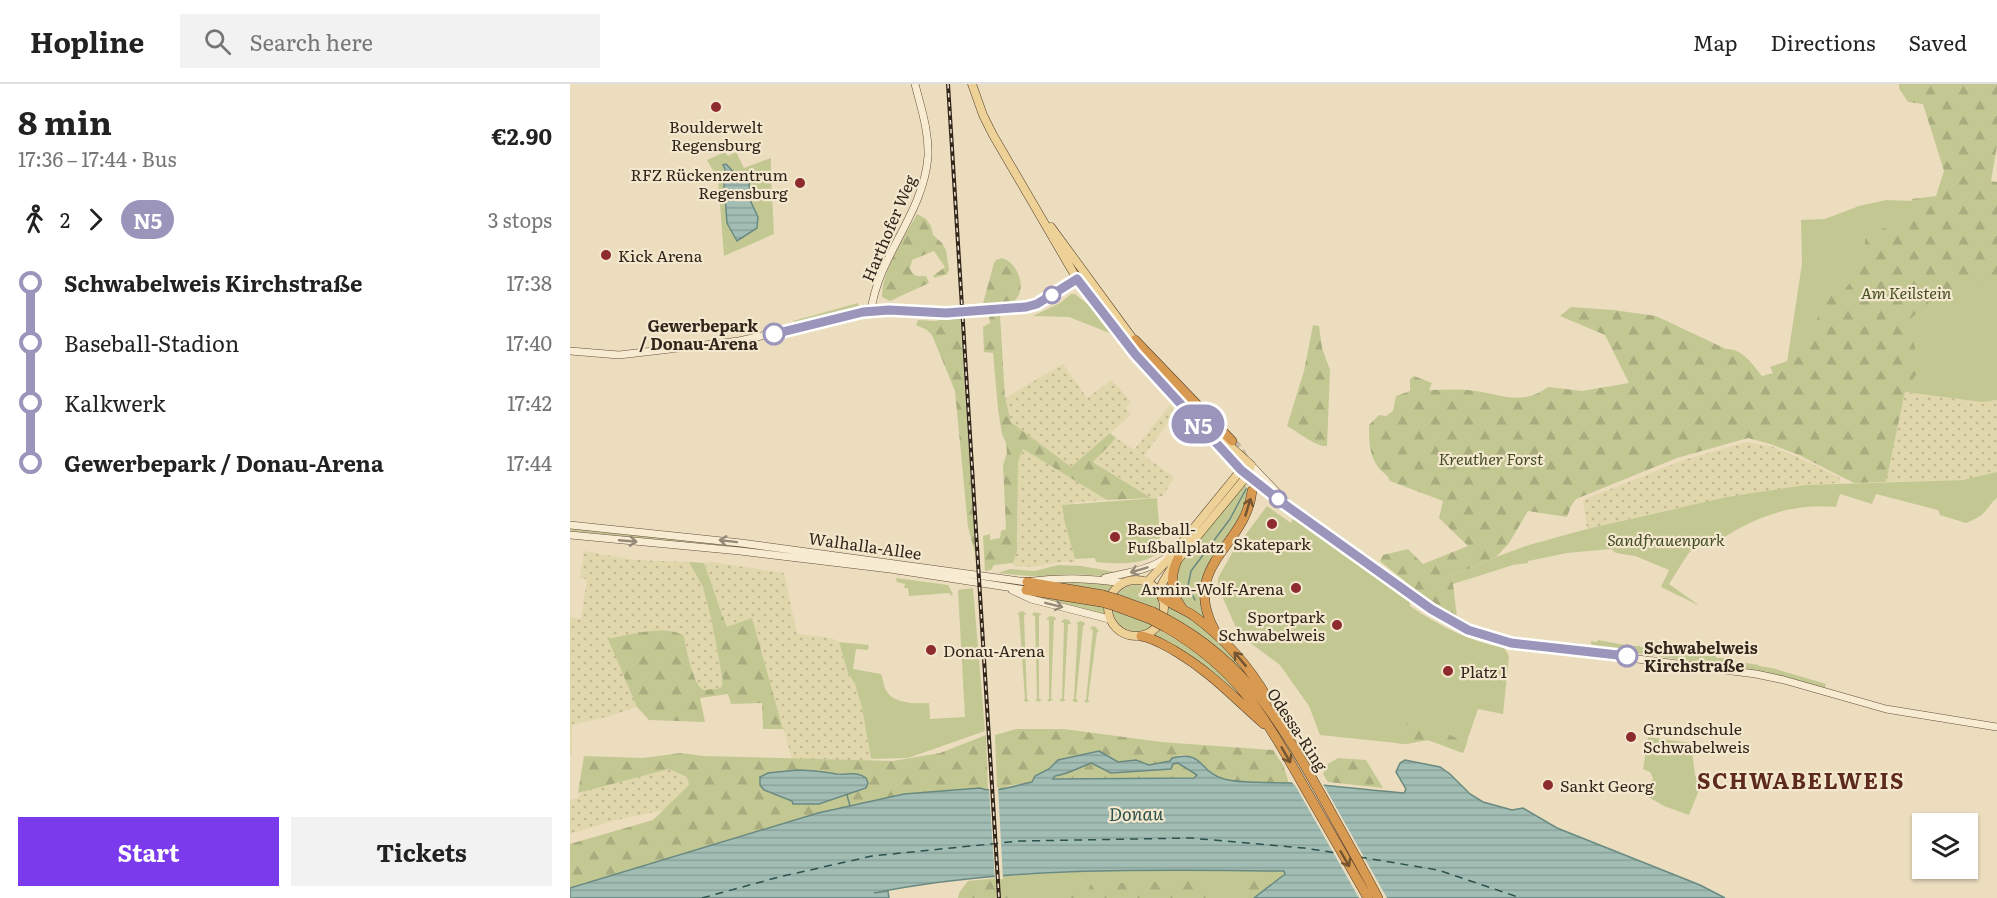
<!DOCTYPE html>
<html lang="en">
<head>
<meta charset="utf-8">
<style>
  :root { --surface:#fff; --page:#f2f2f2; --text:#222; --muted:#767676; --line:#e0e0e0; --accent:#7c3aed }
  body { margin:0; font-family:Literata,serif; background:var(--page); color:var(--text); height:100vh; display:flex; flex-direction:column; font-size:22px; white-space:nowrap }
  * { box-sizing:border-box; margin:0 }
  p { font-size:20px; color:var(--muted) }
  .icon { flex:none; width:33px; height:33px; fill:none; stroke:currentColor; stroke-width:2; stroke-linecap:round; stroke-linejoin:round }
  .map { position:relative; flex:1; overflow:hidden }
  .panel { display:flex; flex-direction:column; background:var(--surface); width:570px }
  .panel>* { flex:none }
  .badge { padding:0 12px; border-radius:20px; font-size:21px; line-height:39px }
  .controls { position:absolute; left:1342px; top:729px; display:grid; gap:12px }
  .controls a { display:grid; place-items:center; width:66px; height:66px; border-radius:0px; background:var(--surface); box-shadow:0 2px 4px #0004; font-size:30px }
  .map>.badge { position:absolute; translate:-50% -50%; box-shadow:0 0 0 3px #fff }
  .legs { display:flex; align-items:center; gap:9px; height:66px; padding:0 18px; font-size:20px }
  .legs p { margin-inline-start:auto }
  .headline { display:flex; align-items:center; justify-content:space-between; height:102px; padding:0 18px }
  h1 { font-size:33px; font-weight:700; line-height:45px }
  .cta { display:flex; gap:12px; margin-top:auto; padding:12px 18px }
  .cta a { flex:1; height:69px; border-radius:0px; background:var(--accent); color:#fff; font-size:24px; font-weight:700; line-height:69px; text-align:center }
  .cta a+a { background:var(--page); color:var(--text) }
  ul { padding:0 18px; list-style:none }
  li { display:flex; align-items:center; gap:21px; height:60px; font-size:22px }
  li i { display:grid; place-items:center; width:9px; height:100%; margin:0 8px; background:currentColor }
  li i::after { content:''; width:15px; height:15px; margin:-8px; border:4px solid; border-radius:50%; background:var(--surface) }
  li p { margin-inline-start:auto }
  li:first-child i { background:linear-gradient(#0000 50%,currentColor 0) }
  li:last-child i { background:linear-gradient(currentColor 50%,#0000 0) }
  header { display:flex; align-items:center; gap:36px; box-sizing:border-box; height:84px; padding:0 30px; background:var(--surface); border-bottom:2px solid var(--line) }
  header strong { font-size:28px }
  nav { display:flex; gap:33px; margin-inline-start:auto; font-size:21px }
  .search { width:420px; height:54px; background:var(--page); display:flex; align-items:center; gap:15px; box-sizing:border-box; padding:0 21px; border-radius:0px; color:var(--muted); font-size:22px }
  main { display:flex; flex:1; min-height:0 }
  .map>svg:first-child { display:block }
</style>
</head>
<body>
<header>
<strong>Hopline</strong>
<div class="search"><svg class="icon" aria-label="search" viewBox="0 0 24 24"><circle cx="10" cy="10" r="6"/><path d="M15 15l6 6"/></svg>Search here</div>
<nav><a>Map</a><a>Directions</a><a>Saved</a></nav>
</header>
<main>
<section class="panel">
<div class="headline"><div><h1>8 min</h1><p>17:36 – 17:44 · Bus</p></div><b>€2.90</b></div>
<div class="legs"><svg class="icon" aria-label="walk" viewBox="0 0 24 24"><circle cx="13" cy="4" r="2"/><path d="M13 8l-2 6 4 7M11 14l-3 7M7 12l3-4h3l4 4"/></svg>2<svg class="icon" aria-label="forward" viewBox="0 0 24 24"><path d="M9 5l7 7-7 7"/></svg><b class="badge" style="background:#9b95bb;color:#fff">N5</b><p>3 stops</p></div>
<ul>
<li><i style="color:#9b95bb"></i><b>Schwabelweis Kirchstraße</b><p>17:38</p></li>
<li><i style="color:#9b95bb"></i><span>Baseball-Stadion</span><p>17:40</p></li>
<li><i style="color:#9b95bb"></i><span>Kalkwerk</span><p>17:42</p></li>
<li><i style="color:#9b95bb"></i><b>Gewerbepark / Donau-Arena</b><p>17:44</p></li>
</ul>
<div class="cta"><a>Start</a><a>Tickets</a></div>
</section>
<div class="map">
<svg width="1427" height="814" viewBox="0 0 1427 814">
  <defs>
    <pattern id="farmland-dots" width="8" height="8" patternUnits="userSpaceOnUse" patternTransform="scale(1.5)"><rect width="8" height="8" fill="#e0d7ac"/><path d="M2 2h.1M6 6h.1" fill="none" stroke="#c1b893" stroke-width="1.8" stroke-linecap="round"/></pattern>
    <pattern id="forest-firs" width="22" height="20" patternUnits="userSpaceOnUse" patternTransform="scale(1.5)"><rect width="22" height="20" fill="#c3c893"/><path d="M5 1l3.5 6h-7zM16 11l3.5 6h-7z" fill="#a8ac7e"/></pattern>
    <pattern id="water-rules" width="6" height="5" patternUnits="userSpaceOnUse" patternTransform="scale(1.5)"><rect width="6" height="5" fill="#a1bdb4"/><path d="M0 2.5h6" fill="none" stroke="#8ba29a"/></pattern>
  </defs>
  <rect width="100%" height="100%" fill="#ebddbe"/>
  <!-- farmland -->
  <path fill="url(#farmland-dots)" d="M493,280L517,314L542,296L561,318L555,324L561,331L501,383L441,338L435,314Z
    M1335,308L1412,318L1427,316V388L1393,396L1316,398Z
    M600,321L606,327L574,372L604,393L593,412L581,414L523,377L546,354L564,366Z
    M1177,358L1200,362L1228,373L1270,394V399L1236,401L1098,426L1017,445L1013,416L1114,376Z
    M453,365L537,416L505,418L495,439L505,471V478H489L463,483L443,482V479L448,459V378Z
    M14,467L65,476L119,478L133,503L139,523L153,597L152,602L149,605L134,606L130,604L122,587L114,552L39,555L67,623L40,632L2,641V671H0V533L11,535L17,495L10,494Z
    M142,478L214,489L227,550L261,554L269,558L278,589L285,600L292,624L301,677L222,675L182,535L157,543L134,479Z
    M99,685L117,693L119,701L94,726L42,737L0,750V716L7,714L14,707Z"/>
  <!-- green -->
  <path fill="#c3c893" d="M155,68L158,72L166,68L174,84L201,74V89H198V93H201L204,150L154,172L148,95L137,76Z
    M1427,102V316L1412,318L1335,308L1217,278L1232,180L1231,136L1255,135L1289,122L1316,116L1370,118Z
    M501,210H505L521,223L542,250L499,233L463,232L490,219Z
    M288,219L289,224L227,240L224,239L223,237Z
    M1427,388V414C1422,417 1421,421 1417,425C1412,432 1404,436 1396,439L1370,431L1368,426L1306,410L1302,420L1270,410L1266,423C1218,418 1175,437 1137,465L1131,456L1118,470L1099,500L1130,522L1091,503L1099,486L1065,472L1046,469L1041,465L997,469L958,477V479L943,481L883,500L882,492L926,473L959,461L1017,445L1157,413L1236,401L1393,396Z
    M675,401L679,405L677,421L636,490L641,543L615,522L605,502L608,482L620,466Z
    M587,414L591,467C574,482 547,480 526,478L525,474L505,475L495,439L492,421Z
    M697,422L721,439L723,434L728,438L825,506L840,517V522C869,542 899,557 934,564L939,572L933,630L908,625L893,669L858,656L836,660L750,651L739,622L710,581L675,555L667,546L648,503V494L662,469Z
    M0,443L136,456L310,481L149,461L0,447Z
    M119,478L134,479L152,530L141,534L133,503Z
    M488,481L511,482L551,489L535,492L501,490L470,493L428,489L440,485L465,487Z
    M326,494L378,501L383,510L380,512V509L339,512L338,504H334L335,500L327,498Z
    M489,497L546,500L539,508L478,498Z
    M565,501L582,503L592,517V527L581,522L547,510L557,502Z
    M403,504L415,647L338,674L301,675L292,624L285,600L278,589L269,558L299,561L298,566L286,565L283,585L311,590C313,595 313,599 315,604C321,620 345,620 359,619L360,635L395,633L388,506Z
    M456,510L525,521L534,524L535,531Z
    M597,519L627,537L664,572L695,614C666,582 637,550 597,530Z
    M541,526L574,536L583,542C565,555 547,546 541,526Z
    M452,527L457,530L454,531L457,615L459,617L456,618L453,616L455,615L449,531L447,530Z
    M464,528L472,530L469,532V615H472L469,618L465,616L467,615L465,532L462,531Z
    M480,532L485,533L486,536H484L481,615H484L479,618L477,615H479V536L476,535Z
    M494,535L499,536L501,540H498L494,615H496L492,618L489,615H492L494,539L491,538Z
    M510,537L514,538L515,541L513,542L506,615L508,616L507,618H504L502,615H504L508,541L506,540Z
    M522,542L526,543L529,548H527L518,616L520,617L516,619L514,616H516L523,546L520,545Z
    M588,545L638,575L688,629L653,596L631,579L581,549Z
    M1028,556L1055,561L1058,560L1059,562H1070V563H1082V565L1090,566L1091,564L1094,565V567L1103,568V566L1127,571V569L1134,570V572H1146V574H1157V576L1189,581V582L1202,584L1256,600L1255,604L1194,588L1026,563L1021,560V557L1027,558Z
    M1078,653L1121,659L1125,691L1131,701L1119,731L1094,722L1075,711L1083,694L1080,688L1073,685Z
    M544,786L714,787L715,790L684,814H435L433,792Z"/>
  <!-- forest -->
  <path fill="url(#forest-firs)" fill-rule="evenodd" d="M1329,0H1427V62L1421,97L1427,98V198L1418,194L1388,206L1366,205L1356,223L1338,236L1350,284L1335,308L1316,398L1284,399L1229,371L1200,360L1178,354L1107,374L1006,415L1001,422L997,433L958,427L939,459L926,473L882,492L887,533L853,512L810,477L813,471L838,465L853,480L898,462L869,434L873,417L820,397C816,388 812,389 808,383C799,371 799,355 799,341L809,331L816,332L823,327L826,312L840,307V295L844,292L862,299L859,306C872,306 885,305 897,306C928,308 949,324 978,303L1012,307L1059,299L1035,251L990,232L1001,223L1043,226L1086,232L1156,265C1172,264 1183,281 1192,292L1203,289L1200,283L1231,272L1251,226L1263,210L1275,212L1274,206L1294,182L1295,155L1335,132L1342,115L1366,112L1374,87L1353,20L1338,18L1329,4Z
    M347,130L356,135L361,142L363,151L372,159L376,166L379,186L377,190L364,194L363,192L375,183L364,167L342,176L340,184C343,192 347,193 356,192L359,199L320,217L312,213C311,188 335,152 347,130Z
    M432,174C447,178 457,203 446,215C439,223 422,222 412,223L424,179L426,176Z
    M430,231L435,314L441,338L501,383L540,349L546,354L523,378L581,414L537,416L453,365L448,378L447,467L443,479L424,481L421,486L415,487L413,452L420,450V456L430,454L431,447L436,445L433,381L437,369L436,359L432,350L428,325L423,269L414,268L413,243L420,239L419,232Z
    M390,232L406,473L398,443L385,307L362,251L357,246L346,241L348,236L365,237Z
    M743,241L749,242L752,264L760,286L757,362C746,363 728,348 717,342L734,287Z
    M152,530L157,543L182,534L213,645H193L192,619L161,620L158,610L130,614L135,638L79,636L67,623L38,555C59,551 96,540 114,552C116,563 123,602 134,606C135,606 142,605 143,605C150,605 152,604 153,597L141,534Z
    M848,636L897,659L893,669L858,656L836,660L825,659L828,650L833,651L837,637L846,640Z
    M446,645H494L591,658L703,666L713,681L719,699C702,698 668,700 652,695C636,689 619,658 600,677L579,681L566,676L548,678L528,667L488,676L479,685L465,692L462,698L438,702L434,705L427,704L425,651Z
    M416,651L418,705L334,710L248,729L0,804V760L83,736L119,701L117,693L99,685L8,709L14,672L73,674L111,669L133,672L323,677L370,669ZM227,686C247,686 266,691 285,689L222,717L190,693L198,689Z
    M768,674L796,676L813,704L758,698L753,690L758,680Z
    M521,679L538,688L608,679L627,691L624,694L483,695L485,692C498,690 508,684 521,679Z
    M694,789L701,798L689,808L661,804L670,793Z
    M448,792L438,814H388L389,809L398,797Z
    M616,795L633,801L643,814H493L494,807L499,803H502L509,812L518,810L520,801L567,798H597Z"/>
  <!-- water -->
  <path fill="url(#water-rules)" stroke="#6a8a81" stroke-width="1.5" fill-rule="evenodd" d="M156,80L169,94L179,98L180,116L188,133L187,144L167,157L157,139L154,99L155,85L153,81Z
    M529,667L548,678L566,676L579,681L600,677L602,674C635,666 628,688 654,695C671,700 704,698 723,699C760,701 797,706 834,709L836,705L826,688L830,679L835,676L870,683L880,690L900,710L913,718L942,726L953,724L987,744L1130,801L1155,814H684L715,790L714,787C578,786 439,782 304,809L318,807L319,814H0V804L248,729L334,710L410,704C423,710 447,701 462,698L465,692L479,685L488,676ZM521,679L541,689L601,685L603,680L608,679L627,691L624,694L483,695L485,692C498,690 508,684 521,679Z
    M227,686C241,686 253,688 267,690C277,691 287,687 296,694L298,699L296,704L249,720H223L222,717L194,706L190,701V693L198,689Z"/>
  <!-- pier -->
  <path fill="#ebddbe" d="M720,696L752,698L817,814H789L726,703Z
    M428,703L433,795L425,796L419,704Z"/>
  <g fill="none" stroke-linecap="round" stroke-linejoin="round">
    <!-- stream -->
    <path stroke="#6a8a81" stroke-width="1.5" d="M625,516L618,502L621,487L660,435L676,405
      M277,711L280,722"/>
    <!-- ferry -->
    <path stroke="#2c524e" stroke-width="1.5" stroke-dasharray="8 6" stroke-linecap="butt" d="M789,773L868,786L951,814
      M132,814L209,793L302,772L450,757L620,754L734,764L767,769"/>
    <!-- highway-tunnel -->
    <path stroke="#c6b89e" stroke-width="9" stroke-dasharray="9 4.5" stroke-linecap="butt" d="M662,357C676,372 681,388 682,407"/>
    <!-- secondary casing -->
    <g stroke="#644f3b" stroke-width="8">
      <path id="secondary" d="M301,227C308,172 354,129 358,72C359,47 351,24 345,0
        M0,267L49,271L169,257L301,227L376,229L456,223L479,214L516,190
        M724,426L681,381L671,386L714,420L874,534L898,546L941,559L1186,590L1214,596L1316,625L1427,643
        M0,441L171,459L457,498C492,493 518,494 553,499
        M0,451L170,467L320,485L456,506
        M535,494C555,489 581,486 597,473
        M442,506L461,515L539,535"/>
    </g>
    <!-- primary casing -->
    <g stroke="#503c2c" stroke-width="9">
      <path id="primary" d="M402,0L413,31L423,51L507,195L516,208L565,270L671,386L596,478L577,498
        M481,143L566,259
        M587,285L660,362L681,381L677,392L602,483L593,498L589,508
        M538 524a28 28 0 1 1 56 0a28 28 0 1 1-56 0Z"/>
    </g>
    <!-- highway casing -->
    <g stroke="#503c2c" stroke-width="10">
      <path id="highway" d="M565,256L662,357
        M608,474C600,491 600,508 612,524
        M457,498L533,511
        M456,506L531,518
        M592,513C601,521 614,525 624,532C654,554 679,582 698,615
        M547,515L583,528
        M545,522L580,535
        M598,536C679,580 714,644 757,721C774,752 792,783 808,814
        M595,543C669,585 696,635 736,706C757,742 777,778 798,814
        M645,547C609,481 676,463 682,407
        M571,552C584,554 594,561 605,567C642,589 662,612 694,640"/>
    </g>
    <!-- secondary -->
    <use href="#secondary" stroke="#f7ebd1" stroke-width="7"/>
    <!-- primary -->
    <use href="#primary" stroke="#eed196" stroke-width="8"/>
    <!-- highway -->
    <use href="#highway" stroke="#d89a51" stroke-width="9"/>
    <!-- rail casing -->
    <g stroke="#32261c" stroke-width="4">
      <path id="rail" d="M378,0L429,814"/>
    </g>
    <!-- rail -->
    <use href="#rail" stroke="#f3e7cd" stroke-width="1.5" stroke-dasharray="4.5" stroke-linecap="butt"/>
    <!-- highway-bridge casing -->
    <g stroke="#503c2c" stroke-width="10" stroke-linecap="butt">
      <path id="highway-bridge" d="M533,511L547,515
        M531,518L545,522
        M583,528L598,536
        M580,535L595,543"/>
    </g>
    <!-- highway-bridge -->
    <use href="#highway-bridge" stroke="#d89a51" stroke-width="9"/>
  </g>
  <!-- one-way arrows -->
  <defs><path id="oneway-shaft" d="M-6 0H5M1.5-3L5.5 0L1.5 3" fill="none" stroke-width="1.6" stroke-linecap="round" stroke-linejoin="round" transform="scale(1.5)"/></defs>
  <g stroke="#745431">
    <use href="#oneway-shaft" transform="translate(678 423) rotate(-73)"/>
    <use href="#oneway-shaft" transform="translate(670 575) rotate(-130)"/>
    <use href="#oneway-shaft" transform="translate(716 671) rotate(60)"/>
    <use href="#oneway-shaft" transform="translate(775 775) rotate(60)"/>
  </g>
  <g stroke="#948876">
    <use href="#oneway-shaft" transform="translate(58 457) rotate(5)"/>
    <use href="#oneway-shaft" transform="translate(158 457) rotate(-173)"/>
    <use href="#oneway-shaft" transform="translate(569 486) rotate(163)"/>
    <use href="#oneway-shaft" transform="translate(484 521) rotate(14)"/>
  </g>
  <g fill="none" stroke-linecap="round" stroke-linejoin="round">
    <!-- line-1 casing -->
    <g stroke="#fff" stroke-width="14">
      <path id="line-1" d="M204,250L293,228L319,226L376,229L456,223L467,220L507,195L565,270L671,386L714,420L861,525L898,546L941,559L1057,572"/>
    </g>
    <!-- line-1 -->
    <use href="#line-1" stroke="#9b95bb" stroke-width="9"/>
  </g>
  <!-- markers -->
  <g fill="#8e2b2e" stroke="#f3e7cd" stroke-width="2">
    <circle cx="146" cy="23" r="6"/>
    <circle cx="230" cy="99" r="6"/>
    <circle cx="36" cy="171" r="6"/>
    <circle cx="702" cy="440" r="6"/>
    <circle cx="545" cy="453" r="6"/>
    <circle cx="726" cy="504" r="6"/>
    <circle cx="767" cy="541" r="6"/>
    <circle cx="361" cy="566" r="6"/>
    <circle cx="878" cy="587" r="6"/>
    <circle cx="1061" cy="653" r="6"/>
    <circle cx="978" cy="701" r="6"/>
  </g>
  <g fill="#fff" stroke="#9b95bb" stroke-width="3">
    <circle cx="482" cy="211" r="8"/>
    <circle cx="204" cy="250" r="10"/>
    <circle cx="708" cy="415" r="8"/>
    <circle cx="1057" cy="572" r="10"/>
  </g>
  <g text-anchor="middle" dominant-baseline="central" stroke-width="4.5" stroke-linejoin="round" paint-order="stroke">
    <!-- poi labels -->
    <g font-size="16" fill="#32261c" stroke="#f3e7cd" text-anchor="start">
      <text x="146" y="42" text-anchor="middle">Boulderwelt<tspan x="146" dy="18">Regensburg</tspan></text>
      <text x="218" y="90" text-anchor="end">RFZ Rückenzentrum<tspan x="218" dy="18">Regensburg</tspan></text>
      <text x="48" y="171">Kick Arena</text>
      <text x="557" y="444">Baseball-<tspan x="557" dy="18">Fußballplatz</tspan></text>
      <text x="702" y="459" text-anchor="middle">Skatepark</text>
      <text x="714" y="504" text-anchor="end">Armin-Wolf-Arena</text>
      <text x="755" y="532" text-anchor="end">Sportpark<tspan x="755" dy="18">Schwabelweis</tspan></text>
      <text x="373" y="566">Donau-Arena</text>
      <text x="890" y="587">Platz 1</text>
      <text x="1073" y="644">Grundschule<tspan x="1073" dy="18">Schwabelweis</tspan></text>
      <text x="990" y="701">Sankt Georg</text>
    </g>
    <!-- street labels -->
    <g font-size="16" fill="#32261c" stroke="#f3e7cd">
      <text transform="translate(318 144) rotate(-67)">Harthofer Weg</text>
      <text transform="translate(295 461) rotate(8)">Walhalla-Allee</text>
      <text transform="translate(728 645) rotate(57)">Odessa-Ring</text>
    </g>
    <!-- park labels -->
    <g font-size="16" font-style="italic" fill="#444e23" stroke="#f3e7cd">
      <text x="1336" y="208">Am Keilstein</text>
      <text x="921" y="374">Kreuther Forst</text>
      <text x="1096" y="455">Sandfrauenpark</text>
    </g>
    <!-- stop labels -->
    <g font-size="16" font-weight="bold" fill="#32261c" stroke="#f3e7cd" text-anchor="end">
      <text x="188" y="241">Gewerbepark<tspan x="188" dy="18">/ Donau-Arena</tspan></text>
      <text x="1074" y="563" text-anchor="start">Schwabelweis<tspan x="1074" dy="18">Kirchstraße</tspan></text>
    </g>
    <!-- water labels -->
    <g font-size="18" font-style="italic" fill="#2c524e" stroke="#f3e7cd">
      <text transform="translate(566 729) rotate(-1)">Donau</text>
    </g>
    <!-- district labels -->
    <g font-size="22" font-weight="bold" letter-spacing="1.5" fill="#5d2a1d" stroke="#f3e7cd">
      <text x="1231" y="695">SCHWABELWEIS</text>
    </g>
  </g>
</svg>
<div class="controls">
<a><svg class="icon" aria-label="layers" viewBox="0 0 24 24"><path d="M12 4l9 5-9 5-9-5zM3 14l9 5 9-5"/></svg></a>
</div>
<b class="badge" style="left:628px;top:340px;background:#9b95bb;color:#fff">N5</b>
</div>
</main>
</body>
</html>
